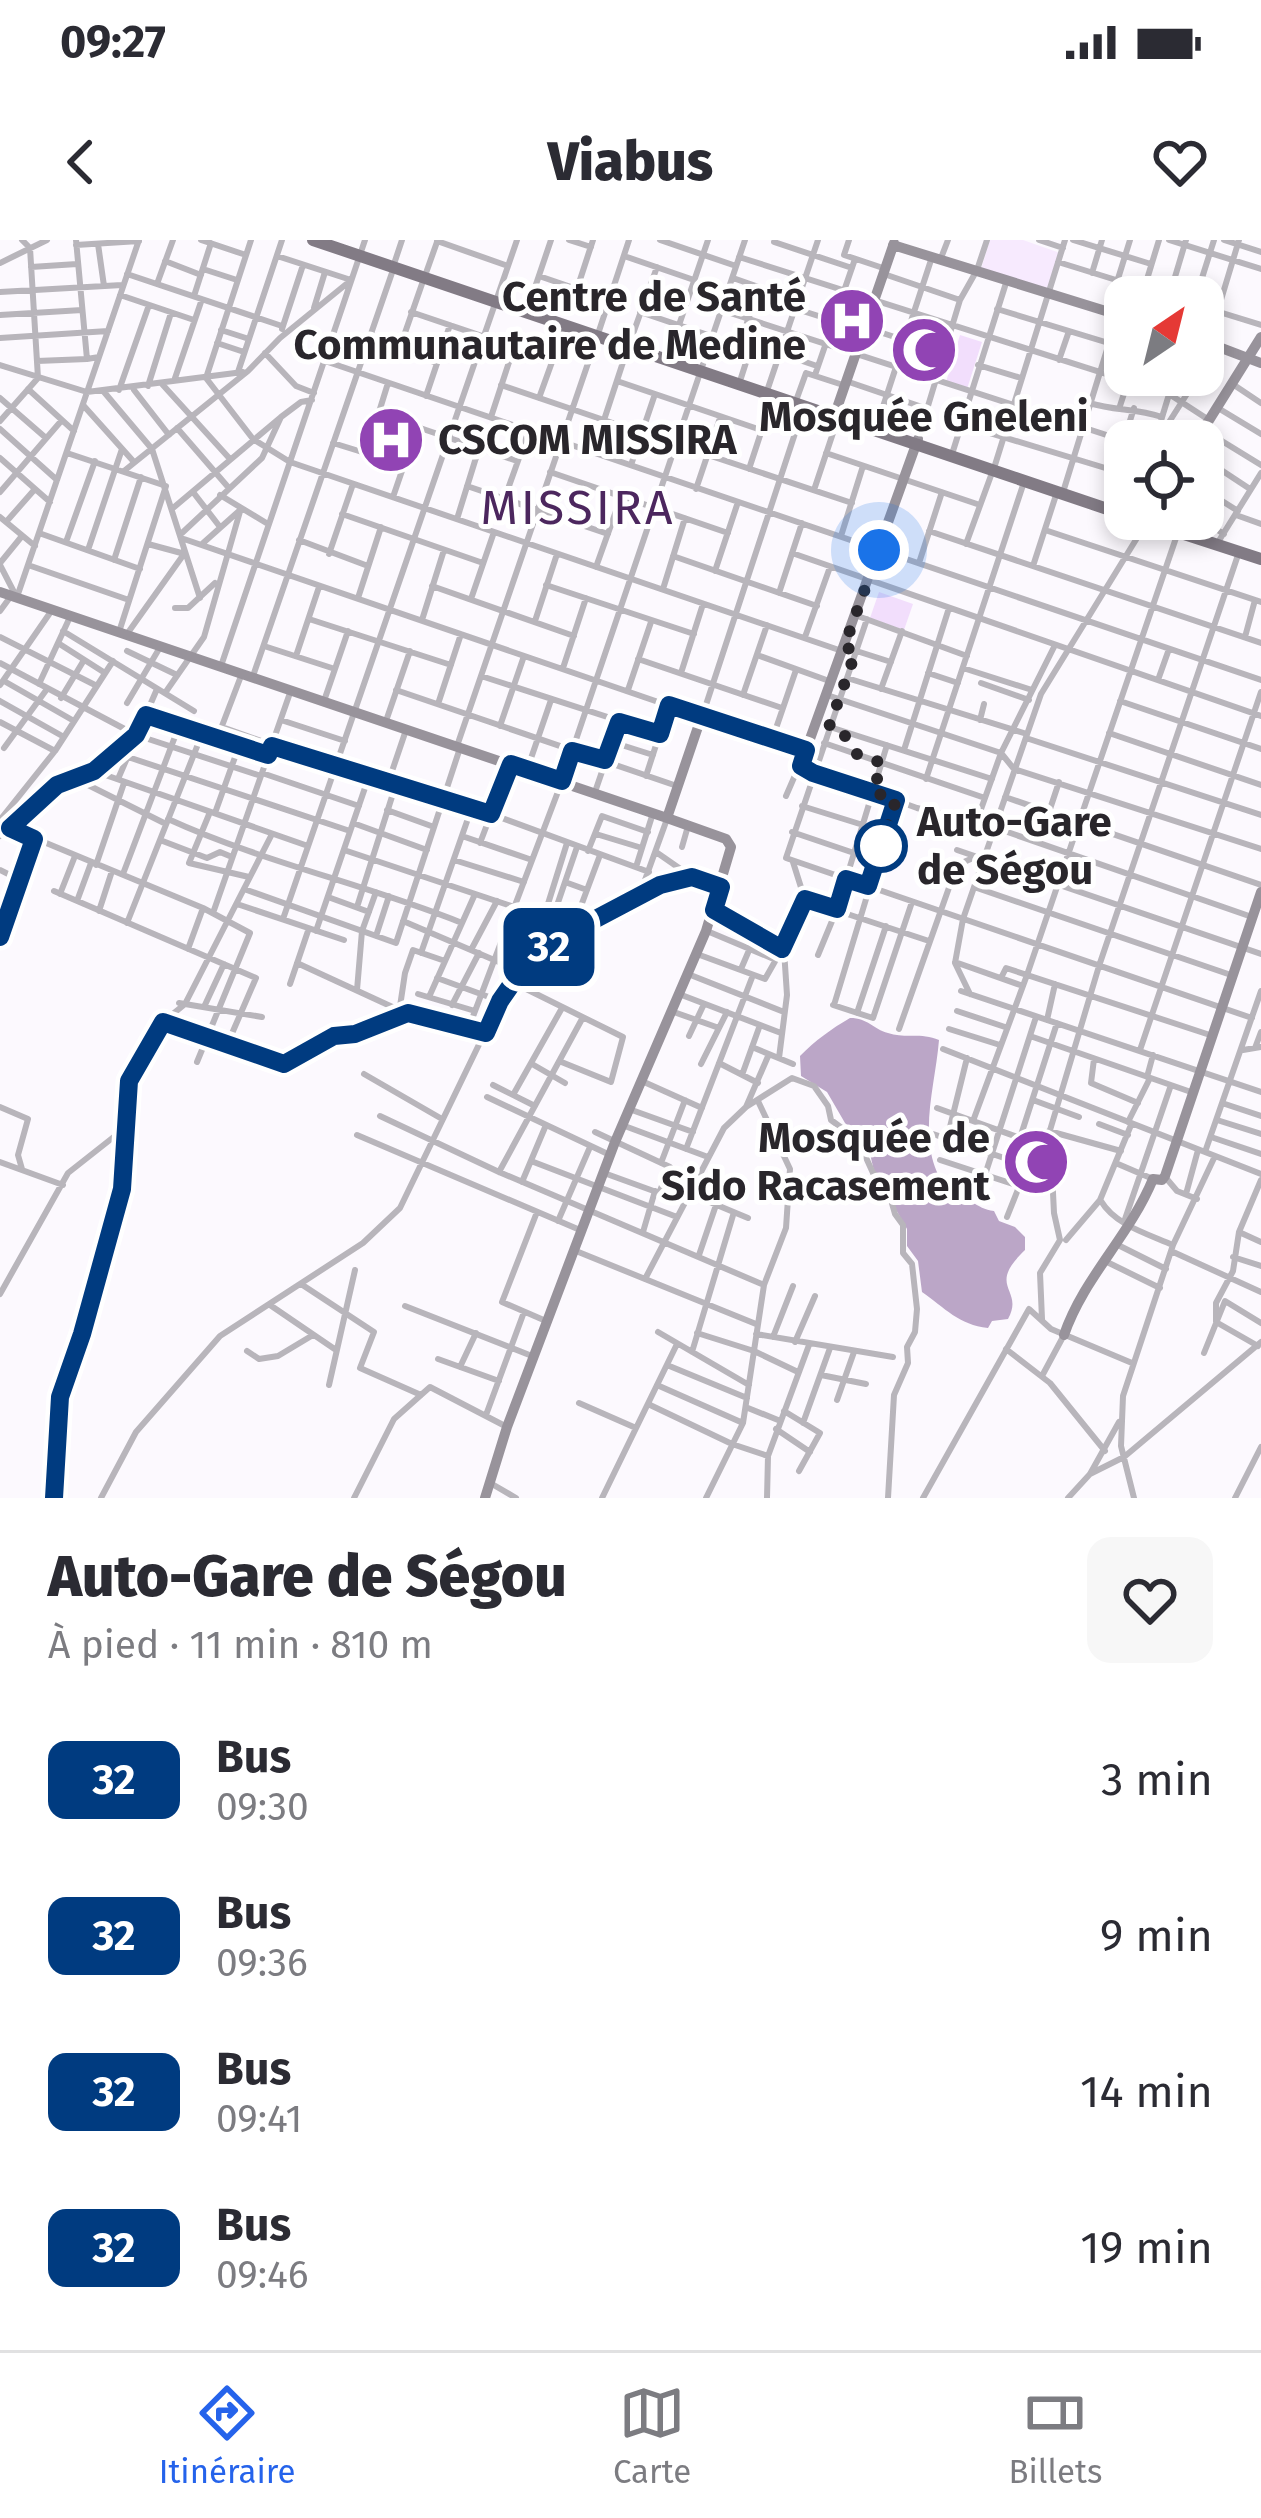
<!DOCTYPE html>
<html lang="fr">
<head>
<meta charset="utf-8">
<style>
  :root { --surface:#fff; --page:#f7f7f7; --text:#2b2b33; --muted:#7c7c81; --line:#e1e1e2; --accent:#2563eb }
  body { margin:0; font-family:"Fira Sans",sans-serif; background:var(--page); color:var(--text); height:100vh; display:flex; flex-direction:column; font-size:45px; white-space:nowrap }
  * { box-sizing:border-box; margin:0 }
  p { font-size:39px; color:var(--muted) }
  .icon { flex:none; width:66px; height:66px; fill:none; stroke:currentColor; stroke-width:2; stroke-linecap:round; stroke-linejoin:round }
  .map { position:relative; height:1258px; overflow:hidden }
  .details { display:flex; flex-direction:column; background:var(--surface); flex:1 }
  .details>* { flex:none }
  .badge { padding:0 24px; border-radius:18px; font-size:42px; line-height:78px }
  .needle { width:78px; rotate:35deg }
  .buttons { position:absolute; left:1104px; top:36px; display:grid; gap:24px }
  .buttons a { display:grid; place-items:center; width:120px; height:120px; border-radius:24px; background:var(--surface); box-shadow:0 6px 18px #0003; font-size:60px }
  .you { position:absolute; width:60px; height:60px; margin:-30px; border:9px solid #fff; border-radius:50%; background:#1a73e8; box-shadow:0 0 0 18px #1a73e833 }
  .map>.badge { position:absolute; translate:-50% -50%; box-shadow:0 0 0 6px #fff }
  .round { display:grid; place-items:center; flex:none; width:126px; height:126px; border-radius:24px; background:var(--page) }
  .headline { display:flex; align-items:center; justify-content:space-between; height:204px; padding:0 48px }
  h1 { font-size:57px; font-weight:800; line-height:90px }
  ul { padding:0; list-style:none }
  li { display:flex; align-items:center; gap:36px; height:156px; padding:0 48px }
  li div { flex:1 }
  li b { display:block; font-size:45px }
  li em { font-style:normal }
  li .badge { min-width:132px; font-weight:700; text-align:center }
  .status { display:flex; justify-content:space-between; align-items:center; height:84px; padding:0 60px; background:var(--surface); direction:ltr }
  .status svg { height:33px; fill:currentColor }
  header { display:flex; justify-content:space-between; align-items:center; height:156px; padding:0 48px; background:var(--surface); font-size:54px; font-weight:800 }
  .menu { display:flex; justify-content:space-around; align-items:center; height:168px; border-top:3px solid var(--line); background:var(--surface); font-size:33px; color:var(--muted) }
  .menu a { display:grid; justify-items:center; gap:6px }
  .menu .active { color:var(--accent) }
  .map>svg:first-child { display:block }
</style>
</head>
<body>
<div class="status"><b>09:27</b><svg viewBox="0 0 49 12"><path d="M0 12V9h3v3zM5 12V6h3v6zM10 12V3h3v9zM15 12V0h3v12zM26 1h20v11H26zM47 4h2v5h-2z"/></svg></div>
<header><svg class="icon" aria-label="back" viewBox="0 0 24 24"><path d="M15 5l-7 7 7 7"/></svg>Viabus<svg class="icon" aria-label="heart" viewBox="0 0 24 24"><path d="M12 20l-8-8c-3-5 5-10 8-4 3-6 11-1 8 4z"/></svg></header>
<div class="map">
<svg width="1261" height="1258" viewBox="0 0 1261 1258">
  <rect width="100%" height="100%" fill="#fcf9fe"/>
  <!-- built -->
  <path fill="#f7eafe" d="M990,0H1023L1060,13L1047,50L981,29Z"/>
  <!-- green -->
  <path fill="#f2defc" d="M914,77L940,85L925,134L899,126Z
    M960,95L982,102L967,149L946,142Z
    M879,352L913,364L904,390L870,378Z"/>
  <!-- water -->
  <path fill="#bba6c7" d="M850,778C868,778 873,789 888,793C905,799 921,792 939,800C935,851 913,909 950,953C968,955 976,969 994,971L999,981L1015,987L1025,997V1010C985,1048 1025,1048 1008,1079L992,1081L988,1088C959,1085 945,1068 922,1052L918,1021L907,1006V989L895,968L892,949L874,931L868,905L845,883L827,852L801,836L800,816C816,800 831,789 850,778Z"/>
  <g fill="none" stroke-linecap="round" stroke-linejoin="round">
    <!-- street -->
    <path stroke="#b8b5bb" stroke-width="6" d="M76,0L87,119L99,117
      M201,0L246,15
      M251,0L206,138L253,199L290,222L839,410
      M569,0L591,7
      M660,0L736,26
      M1039,0L1063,8
      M1073,0L1151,24
      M1169,0L1261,29
      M1224,0L1261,12
      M437,1L508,26
      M774,2L852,28
      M98,4L104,46
      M76,5L139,1
      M844,15L883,28
      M844,15L849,0
      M277,16L351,40
      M624,16L694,40
      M739,17L1169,154L1209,180
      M941,18L948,0
      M165,21L201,35
      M395,21L402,0
      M1058,22L1171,57
      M0,23L47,0
      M31,27L77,24
      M203,29L237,40
      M426,33L437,2
      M1092,33L1102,0
      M127,34L282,86
      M884,34L960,60
      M539,36L609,60
      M733,38L770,51
      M157,44L173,0
      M577,49L593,0
      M1144,49L1159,0
      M0,52L122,45
      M120,55L194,80
      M194,56L211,3
      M756,56L834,81
      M1169,57L1186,0
      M1196,57L1214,0
      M1203,67L1261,85
      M314,68L325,32
      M528,68L551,0
      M997,69L1125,108
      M721,70L1125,201
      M1108,71L1130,0
      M411,72L553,120
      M640,72L711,96
      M0,75L82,70
      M679,85L708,0
      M867,88L904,100
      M282,89L303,25
      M221,90L249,99
      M599,91L629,0
      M0,98L108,91
      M368,100L437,123
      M741,100L817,126
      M712,101L749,113
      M630,102L657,27
      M217,103L244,112
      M1208,103L1239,0
      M399,110L423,41
      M738,110L759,47
      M265,113L296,146L314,153
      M1059,120L1069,91
      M37,121L87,119
      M325,121L1261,440
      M0,125L87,152L243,132
      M978,125L1021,138
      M1203,128L1218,106
      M238,132L282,0
      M806,133L843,145
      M815,135L855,19
      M741,138L749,113
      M174,141L202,59
      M617,141L761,190
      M846,141L928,169
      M162,144L230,219
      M501,145L642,193
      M1234,145L1261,163
      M148,146L171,73
      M768,148L818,0
      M28,149L74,191
      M119,150L149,65
      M134,150L169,195
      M104,152L152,209L200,358
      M426,156L450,85
      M0,158L46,198
      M539,158L565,86
      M797,158L806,133
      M1089,163C1116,171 1135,168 1162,177
      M83,165L134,222
      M1218,168L1261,194
      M1119,169L1130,135
      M379,174L517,221
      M491,177L514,107
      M604,180L628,107
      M0,181L38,138L30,8L22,0
      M960,184L1125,234
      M877,185L932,17
      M177,188L228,247
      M0,189L57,240
      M1204,190L1261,225
      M918,199L960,60L977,30L987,0
      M1155,200L1175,135
      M1157,201L1199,135
      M333,203L404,225
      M953,211L1006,43
      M67,213L166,246L119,392
      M826,213L980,265
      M366,214L388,143
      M708,215L852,263
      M0,218L50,262
      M1203,218L1250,249
      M631,225L655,154
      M995,225L1065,0
      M749,229L773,156
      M124,231L248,131L280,98L350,41
      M1114,231L1134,168
      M550,232L728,293
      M467,246L608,294
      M696,249L720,178
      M1064,249L1118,74
      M1203,249L1238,271
      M814,250L837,181
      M0,252L62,180
      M193,252L220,287
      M220,255L268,284
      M393,257L417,187
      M504,260L529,190
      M1118,267L1125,254
      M173,268L281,177
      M342,274L483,323
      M1236,275L1261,284
      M0,277L35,306
      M457,279L479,208
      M1200,279L1224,294
      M6,282L35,249
      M1045,290L1261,362
      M929,291L1261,403
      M39,293L140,329
      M182,293L262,218L281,177L301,162L312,160
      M841,296L863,226
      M184,299L702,477L804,166
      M1220,299L1261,233
      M299,300L368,326
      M66,302L95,221
      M148,304L185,314
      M202,304L239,271
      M966,304L993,230
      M88,310L122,209
      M792,313L1261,476
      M329,314L353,244
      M673,316L817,366
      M114,320L141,237
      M0,323L22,296
      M919,323L942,252
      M0,325L15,354
      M28,325L129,360
      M1033,326L1057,252
      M596,327L621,257
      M715,331L738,262
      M546,345L694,394
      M432,346L574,396
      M663,349L685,278
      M779,353L802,283
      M17,357L139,0
      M358,358L381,287
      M471,359L494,292
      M175,368H188L215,343
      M0,371L11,356
      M855,375L967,416
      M309,379L451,425
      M867,379L786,618L1252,778
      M422,380L444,310
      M535,381L557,314
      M63,391L194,471
      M127,394L184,314
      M0,397L97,446
      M805,397L830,327
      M1245,397L1255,360
      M58,403L105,433
      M264,406L335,429
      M844,407L891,422
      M127,411L177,435
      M757,415L832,442
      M296,416L319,347
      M638,419L782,468
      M0,423L136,495L261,536
      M221,426L365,0
      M563,428L586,358
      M963,428L1032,450
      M681,433L703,364
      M928,433L958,443
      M253,436L394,27
      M481,436L660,494
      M847,438L1027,494
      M1158,440L1169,409
      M4,441L74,481
      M981,443L1029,460
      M39,444L70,377
      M0,445L52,370
      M881,449L902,391
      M396,450L677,546
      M628,450L651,382
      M165,453L204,397L241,268
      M743,455L767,385
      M827,455L1001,513L1014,529L1261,609
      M61,458L84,420
      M0,461L64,497
      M324,461L348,391
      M1120,461L1261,509
      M127,463L159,409
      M438,464L461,394
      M146,475L268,515
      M281,480L345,501
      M980,480L984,464
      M386,481L410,411
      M0,482L55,511
      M500,486L524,416
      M222,487L368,539L472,567L649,632
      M830,487L992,539
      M1109,493L1261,545
      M1026,498L1261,575
      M217,499L241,436
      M772,500L796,430
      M612,502L653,515
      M824,503L985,558
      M457,506L597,97
      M4,508L47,449
      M904,510L949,368
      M128,517L350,591
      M801,526L917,568L996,588L1252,677
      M527,530L551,460
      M94,531L308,606
      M262,533L359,566
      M646,536L669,465
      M76,539L166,584
      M118,539L157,449
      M926,539L1024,242
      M388,543L406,490
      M595,552L619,482
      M786,556L806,510
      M1005,557L1261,645
      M802,566L863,585
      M387,570L434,587
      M210,572L189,623L249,637
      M1049,572L1059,542
      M215,573L239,506
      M168,579C262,622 365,644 462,683
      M0,580L55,511L113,421
      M353,583L427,610
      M975,586L1001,513L1055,405
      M10,588L203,668L250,693L197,822
      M792,592L854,613
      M596,594L642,608
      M0,596L57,545L94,531L135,496
      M462,596L532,620
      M160,600L207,618L220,612L232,617
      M480,603L509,527
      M682,607L688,586
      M344,610L574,687
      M957,610L1261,714
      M588,611L602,576L648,592
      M656,612L692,637L717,646
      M454,620L524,642
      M793,622L805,660L929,701
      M96,625L124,543
      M636,627L653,573
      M0,630L18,639
      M123,634L179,486
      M565,642L587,650
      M974,647L1231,735
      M244,649L396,703L460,508
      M54,651L256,738L227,805
      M641,651L667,579
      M60,654L75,616
      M328,657L369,672
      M77,661L91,623
      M237,664L344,700
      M357,667L396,544
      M714,670L782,709
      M99,671L112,631
      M213,673L291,450
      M283,679L517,0
      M552,680L577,607
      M403,681L520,731
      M127,683L202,494
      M572,690L600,615
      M316,691L368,539
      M707,691L776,720
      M0,696L33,601
      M376,696L389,656
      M188,709L203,668
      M471,710L497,661
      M421,713L472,567
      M697,714L765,739L794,688L793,679L805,659
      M532,715L569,700L580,688L639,655L692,637
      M818,715L837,669L887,505
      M955,722L1023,746
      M297,723L399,770
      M741,729L756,694
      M688,734L784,772
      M437,738L500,761
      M1001,738L1006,728L1213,796
      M514,743L623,797L611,842L559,821
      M290,744L309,688
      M357,750L362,691L376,652
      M961,751L1261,852
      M418,754L475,771
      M679,754L781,793
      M970,754L955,723L963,679L1041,454L1145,285
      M429,757L475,654
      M179,763L262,777
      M452,765L479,713
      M833,765L873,778L912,662
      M834,765L896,560
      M204,767L224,724
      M671,771L719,788
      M957,771L1005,787
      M399,773L405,733L413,710L445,721
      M857,773L886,686
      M1047,780L1055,744
      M163,782L284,824L333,796L355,794L408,773L485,793
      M469,787L562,541L745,0
      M899,789L957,625L973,618
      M949,789L1000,805
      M689,796L704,764
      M1030,796L1191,852
      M752,807L793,824
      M1255,808L1261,792
      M943,809L1261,934
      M1140,810L1261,452
      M1243,810L1261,807
      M779,818L787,755L784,710
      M1094,819L1091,843L1138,863
      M719,823L758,843
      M532,824L565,843
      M701,824L727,772
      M364,834L442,879
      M742,835L760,785
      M1147,837L1153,815
      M644,842L702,868
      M493,845L535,866
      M513,855L562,768
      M487,857L610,915
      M1033,860L1079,877
      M1222,863L1261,876
      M0,867L28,879L18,915L22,929
      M746,867L792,838L814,846L828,866L831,880L858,900L873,933L887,946L895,974L903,985V1013L912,1024L917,1069L915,1092L907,1107L908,1123L894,1155L888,1258
      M937,868L1045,907
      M629,869L693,892
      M380,876L499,932L764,1045
      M1217,880L1261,894
      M973,881L1027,735L1177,295
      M1128,882L1150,838
      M1099,884L1128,895
      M622,885L708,917
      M1049,891L1121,911
      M595,892L670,927L659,953
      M933,894L1028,926
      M357,895L580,990
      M1211,897L1261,914
      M1020,898L1057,783
      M947,899L967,818
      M686,909L753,735
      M1205,912L1261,751
      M940,920L1019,946
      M531,921L677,977
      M0,922L63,945
      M661,923L685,860
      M1118,924L1153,939
      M499,932L582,779
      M604,933L684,962
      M985,935L1036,777
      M1166,938L1177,951L1197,959
      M522,942L546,885
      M664,943L748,978
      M1186,954L1198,910
      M1101,961C1115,985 1148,994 1173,1005
      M537,972L502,1062L546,1081
      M1007,977L1036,904
      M558,981L590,907
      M1124,982L1171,845
      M643,992L655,951
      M1239,992L1261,1002
      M1066,1000L1100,960L1131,885
      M1118,1005L1166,1029
      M576,1011L756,1084
      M1171,1011L1261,1052
      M699,1015L716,965
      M1233,1017L1261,1026
      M1107,1022L1160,1048
      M645,1039L724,888L746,867L769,814
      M301,1044L374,1092L360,1128L421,1155
      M0,1054L68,933L120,892L127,879L129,841L163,782L185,764L272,594
      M270,1065L336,1110
      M405,1066L532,1116
      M1042,1079L1040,1033L1060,1000L1054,973L1051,912L1045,907L1099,726L1239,312
      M658,1092L749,1145
      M697,1093L754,1111L798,1132
      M756,1094L893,1117
      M773,1097L793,1046
      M795,1102L815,1056
      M1258,1106L1216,1082V1063L1233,1031L1239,992L1261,940
      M1006,1109L1050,1143L1105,1211
      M247,1111L259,1119L278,1116L313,1095
      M692,1112L734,972
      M1204,1113L1225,1061L1261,1083
      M438,1119L499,1141
      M667,1125L747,1158
      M460,1127L476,1093
      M821,1135L866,1144
      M1042,1136L1064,1095
      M329,1145L355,1030
      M657,1145L743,1183
      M837,1160L854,1112
      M579,1163L636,1188
      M648,1164L732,1204L768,1216
      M748,1168L778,1180
      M784,1171L820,1193L799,1231
      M486,1175L524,1072
      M803,1183L830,1108
      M776,1189L810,1212
      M1090,1234L1124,1217L1261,1102
      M492,1244L516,1258
      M54,1258L60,1157L121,949L127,883
      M101,1258L136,1192L220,1096L363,1003L400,968L500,761L532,715L567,603
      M354,1258L394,1179L430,1147L507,1187
      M602,1258L677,1104
      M706,1258L743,1183L764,1045L786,988L790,929L758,861
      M767,1258L768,1216L809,1105
      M923,1258L1029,1069L1051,1089L1132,1123
      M1068,1258L1090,1234L1119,1182
      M1134,1258L1121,1206L1123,1156L1173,1005L1215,916
      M1235,1258L1261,1207"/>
    <!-- secondary -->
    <path stroke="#98939b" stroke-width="10" d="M893,5L1125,77
      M1203,101L1261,123
      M831,175L836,171L894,3
      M1196,201L1261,97
      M0,352L667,578
      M1064,1095C1084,1037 1129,997 1153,939L1162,940L1165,936L1261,652
      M485,1258L507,1187L615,902L706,691L731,607L726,599L667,578L701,478L806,510L918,199"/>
    <!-- primary -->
    <path stroke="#827b85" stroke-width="12" d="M313,0L1125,275
      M1138,279L1261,319"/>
  </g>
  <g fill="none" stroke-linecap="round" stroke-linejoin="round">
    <!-- line casing -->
    <g stroke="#fff" stroke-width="27">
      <path id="line" d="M0,697L34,599L10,588L57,545L94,531L136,495L146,475L268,515L272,506L491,574L511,524L562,541L572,511L605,520L619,482L660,494L669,465L806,510L801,526L813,533L896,560L868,646L846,639L837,669L805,659L782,709L714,670L721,647L692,637L660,645L590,682L569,700L532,715L500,761L486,793L408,773L355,794L334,796L284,824L163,782L129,841L122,949L82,1094L60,1157L54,1258"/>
    </g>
    <!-- line -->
    <use href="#line" stroke="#003b80" stroke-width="18"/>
    <!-- walk -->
    <path stroke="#29262b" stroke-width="12" stroke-dasharray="0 21.6" d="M879,310L844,407L856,411L829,487L841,490L857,514L882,523L873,552L896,560L881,606"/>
  </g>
  <!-- icons -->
  <defs>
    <g id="hospital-disc" transform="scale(3.45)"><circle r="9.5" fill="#9144b4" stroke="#fff"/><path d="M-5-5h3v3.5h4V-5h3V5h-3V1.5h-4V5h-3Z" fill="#fff"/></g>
    <g id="mosque-disc" transform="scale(3.45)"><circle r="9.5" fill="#9144b4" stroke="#fff"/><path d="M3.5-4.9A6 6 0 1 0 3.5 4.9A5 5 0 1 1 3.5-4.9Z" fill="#fff"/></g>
  </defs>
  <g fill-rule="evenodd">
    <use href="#hospital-disc" x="852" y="81"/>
    <use href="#mosque-disc" x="924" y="110"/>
    <use href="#hospital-disc" x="391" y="200"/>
    <use href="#mosque-disc" x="1036" y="922"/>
  </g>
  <!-- markers -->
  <circle fill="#fff" stroke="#003b80" stroke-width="6" cx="881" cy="606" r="24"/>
  <g text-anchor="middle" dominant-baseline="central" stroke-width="10" stroke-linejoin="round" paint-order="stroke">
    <!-- poi labels -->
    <g font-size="42" font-weight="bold" fill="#29262b" stroke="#fff" text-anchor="end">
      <text x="806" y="57">Centre de Santé<tspan x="806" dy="48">Communautaire de Medine</tspan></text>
      <text x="924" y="177" text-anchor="middle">Mosquée Gneleni</text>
      <text x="438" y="200" text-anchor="start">CSCOM MISSIRA</text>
      <text x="990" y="898">Mosquée de<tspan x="990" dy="48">Sido Racasement</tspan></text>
    </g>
    <!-- stop labels -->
    <g font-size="42" font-weight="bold" fill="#29262b" stroke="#fff" text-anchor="start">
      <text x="917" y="582">Auto-Gare<tspan x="917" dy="48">de Ségou</tspan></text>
    </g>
    <!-- quarter labels -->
    <g font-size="48" letter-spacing="3" fill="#4c275e" stroke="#fff">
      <text x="578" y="268">MISSIRA</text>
    </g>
  </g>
</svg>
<div class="buttons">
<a><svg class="needle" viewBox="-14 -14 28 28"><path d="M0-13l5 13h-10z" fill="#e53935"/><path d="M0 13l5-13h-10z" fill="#7c7c81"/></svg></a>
<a><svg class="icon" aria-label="locate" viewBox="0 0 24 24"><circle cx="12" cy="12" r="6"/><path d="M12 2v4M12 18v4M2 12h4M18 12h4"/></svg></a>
</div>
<div class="you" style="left:879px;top:310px"></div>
<b class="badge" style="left:549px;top:707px;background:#003b80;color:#fff">32</b>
</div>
<section class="details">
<div class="headline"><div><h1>Auto-Gare de Ségou</h1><p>À pied · 11 min · 810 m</p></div><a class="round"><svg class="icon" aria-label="heart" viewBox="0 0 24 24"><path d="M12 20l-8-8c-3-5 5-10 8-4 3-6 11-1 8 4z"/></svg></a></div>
<ul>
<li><span class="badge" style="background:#003b80;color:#fff">32</span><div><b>Bus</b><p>09:30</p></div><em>3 min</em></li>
<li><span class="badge" style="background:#003b80;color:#fff">32</span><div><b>Bus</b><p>09:36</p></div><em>9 min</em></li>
<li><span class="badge" style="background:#003b80;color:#fff">32</span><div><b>Bus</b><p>09:41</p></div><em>14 min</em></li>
<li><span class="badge" style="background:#003b80;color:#fff">32</span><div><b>Bus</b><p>09:46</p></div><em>19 min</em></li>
</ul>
</section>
<nav class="menu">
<a class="active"><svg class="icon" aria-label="directions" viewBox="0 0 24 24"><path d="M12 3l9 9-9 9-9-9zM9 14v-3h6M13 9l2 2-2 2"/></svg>Itinéraire</a>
<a><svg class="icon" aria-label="map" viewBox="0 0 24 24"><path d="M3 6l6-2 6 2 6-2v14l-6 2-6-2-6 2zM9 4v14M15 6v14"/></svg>Carte</a>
<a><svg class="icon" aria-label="tickets" viewBox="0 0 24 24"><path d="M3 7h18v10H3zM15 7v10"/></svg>Billets</a>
</nav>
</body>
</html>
